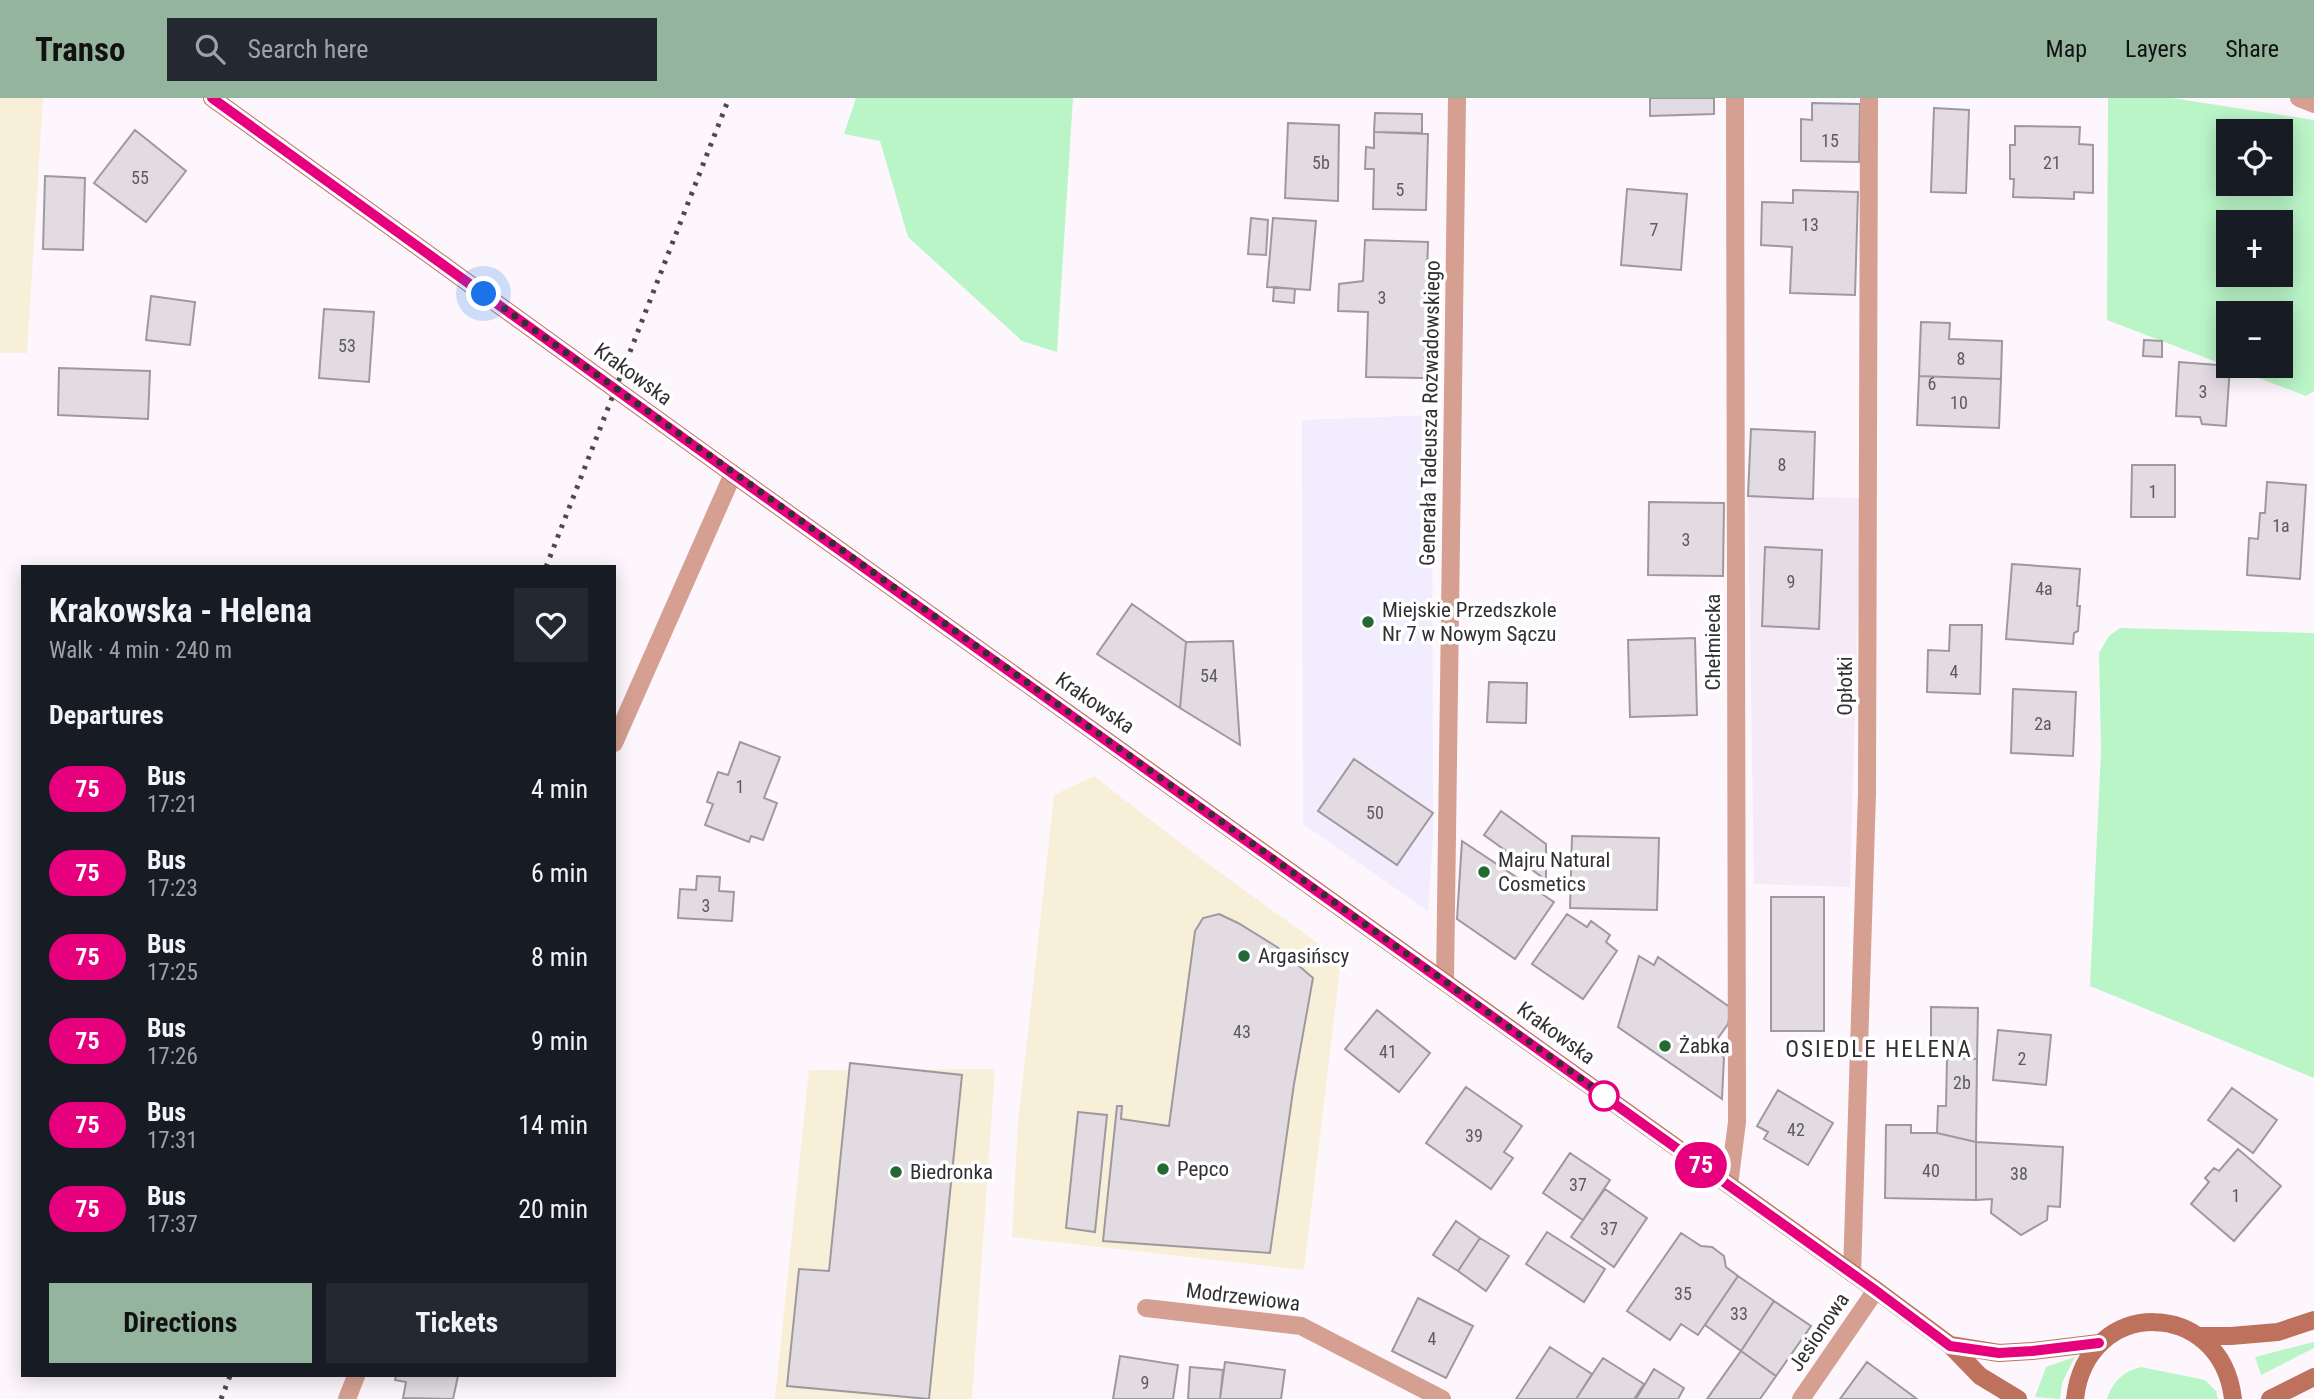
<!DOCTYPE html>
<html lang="en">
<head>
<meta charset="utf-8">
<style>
  :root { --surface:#171b24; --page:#242831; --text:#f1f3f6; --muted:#9ea1a6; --accent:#95b49e }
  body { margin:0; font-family:"Roboto Condensed",sans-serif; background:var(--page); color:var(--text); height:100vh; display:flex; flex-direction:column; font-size:26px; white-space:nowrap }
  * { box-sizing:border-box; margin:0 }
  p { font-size:23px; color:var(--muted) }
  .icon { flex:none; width:38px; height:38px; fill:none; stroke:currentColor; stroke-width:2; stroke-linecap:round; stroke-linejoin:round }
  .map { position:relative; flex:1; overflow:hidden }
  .sheet { position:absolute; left:21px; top:467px; width:595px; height:812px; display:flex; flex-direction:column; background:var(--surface); border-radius:0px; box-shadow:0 4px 18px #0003 }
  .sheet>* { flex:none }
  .badge { padding:0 14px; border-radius:23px; font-size:24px; line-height:46px }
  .tools { position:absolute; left:2216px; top:21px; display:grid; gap:14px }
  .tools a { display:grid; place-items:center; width:77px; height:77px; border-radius:0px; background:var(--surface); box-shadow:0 4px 18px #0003; font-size:35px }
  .you { position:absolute; width:35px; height:35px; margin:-18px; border:5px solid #fff; border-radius:50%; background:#1a73e8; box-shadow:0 0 0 10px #1a73e833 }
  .map>.badge { position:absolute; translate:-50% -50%; box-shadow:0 0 0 4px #fff }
  h2 { padding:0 28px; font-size:26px; line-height:63px }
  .round { display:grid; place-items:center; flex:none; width:74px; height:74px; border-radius:0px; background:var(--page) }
  .head { display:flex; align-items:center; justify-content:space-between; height:119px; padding:0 28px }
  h1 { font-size:33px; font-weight:700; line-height:52px }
  .cta { display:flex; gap:14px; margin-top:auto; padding:14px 28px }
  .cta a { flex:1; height:80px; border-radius:0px; background:var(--accent); color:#111; font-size:28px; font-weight:700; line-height:80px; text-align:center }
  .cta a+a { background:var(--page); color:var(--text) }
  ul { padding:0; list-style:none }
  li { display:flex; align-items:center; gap:21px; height:84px; padding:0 28px }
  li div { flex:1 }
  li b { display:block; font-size:26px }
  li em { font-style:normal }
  li .badge { min-width:77px; font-weight:700; text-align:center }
  header { display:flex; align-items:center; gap:42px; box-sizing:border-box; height:98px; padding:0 35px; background:var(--accent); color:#111 }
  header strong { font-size:33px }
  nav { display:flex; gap:38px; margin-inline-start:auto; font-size:24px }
  .search { width:490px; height:63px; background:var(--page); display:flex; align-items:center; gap:18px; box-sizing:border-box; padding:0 24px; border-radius:0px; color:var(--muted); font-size:26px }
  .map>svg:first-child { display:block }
</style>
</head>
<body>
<header>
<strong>Transo</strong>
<div class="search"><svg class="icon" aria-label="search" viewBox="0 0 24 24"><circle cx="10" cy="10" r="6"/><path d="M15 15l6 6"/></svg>Search here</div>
<nav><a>Map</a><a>Layers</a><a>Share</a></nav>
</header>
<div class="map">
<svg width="2314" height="1301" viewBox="0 0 2314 1301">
  <rect width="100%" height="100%" fill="#fdf7fd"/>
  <!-- commercial -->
  <path fill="#f8efd9" d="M0,0H43L27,255H0Z
    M1094,678L1200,760L1341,862L1304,1172L1012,1139L1018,1025L1054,697Z
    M995,971L972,1301H775L809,972Z"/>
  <!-- built -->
  <path fill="#f5eaf5" d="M1748,398L1861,400L1850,789L1754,786Z"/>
  <!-- education -->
  <path fill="#f1ecfe" d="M1432,317L1433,739L1428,813L1303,726L1302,322Z"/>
  <!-- green -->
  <path fill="#baf5c8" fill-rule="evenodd" d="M856,0H1073L1057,254L1022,243L908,139L880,43L844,36Z
    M2108,0H2172L2314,22V293L2306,298L2107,222ZM2228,33H2280V86H2228ZM2228,124H2280V177H2228ZM2228,215H2280V268H2228Z
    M2120,530L2314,535V980L2090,888L2101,653L2099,555L2109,538Z
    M2314,1244V1250L2261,1277L2255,1259Z
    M2075,1259L2062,1285L2060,1301L2035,1299L2046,1269Z
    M2141,1269L2205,1282L2216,1293L2218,1301H2107C2113,1283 2123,1274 2141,1269Z"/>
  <!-- building -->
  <path fill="#e2dce2" stroke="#9e999e" stroke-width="2" d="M1650,0H1714V16L1650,18Z
    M1812,5L1860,6L1859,64L1801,63V21L1812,22Z
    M1934,10L1969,12L1966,95L1931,94Z
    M1375,15L1422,16V35L1374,34Z
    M1288,25L1339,27L1338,103L1285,100Z
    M2015,28L2080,29L2079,46L2093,47V95L2074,94V101L2013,99L2014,81H2010V47H2015Z
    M135,32L186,73L146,124L94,85Z
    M1374,34L1428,36L1426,112L1373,111L1374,71H1365L1366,49L1374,50Z
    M45,78L85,80L83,152L43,151Z
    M1627,91L1687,96L1681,172L1621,167Z
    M1793,92L1858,94L1855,197L1790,195L1792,149L1761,147L1762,104L1793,105Z
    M1251,120L1268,122L1266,157L1248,156Z
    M1273,120L1316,123L1310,192L1267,189Z
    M1365,142L1428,144L1424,280L1366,279L1368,214L1338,213L1339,186L1363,183Z
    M1274,189L1295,191L1294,205L1273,203Z
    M151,198L195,204L190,247L146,242Z
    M324,211L374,214L369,284L319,280Z
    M1921,224L1950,225L1949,241L2002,243L2001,281L1919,278Z
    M2144,242L2162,243V259L2143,258Z
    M2179,264L2230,268L2226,328L2202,326L2200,319L2176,318Z
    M59,270L150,273L148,321L58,317Z
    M1919,278L2001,281L1999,330L1917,327Z
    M1751,331L1815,334L1813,401L1748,398Z
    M2132,367H2175V419H2131Z
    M2267,384L2306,387L2300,481L2247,477L2249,440L2258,441L2260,415H2265Z
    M1649,404L1724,405L1723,478L1648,477Z
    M1765,449L1822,452L1819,531L1762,528Z
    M2012,466L2080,471L2077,508H2080L2078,533L2074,535L2073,546L2006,541Z
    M1132,506L1186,544L1180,610L1097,556Z
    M1950,527H1982L1980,596L1927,594L1928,552L1949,553Z
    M1695,540L1697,617L1630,619L1628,542Z
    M1233,543L1240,647L1180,610L1186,544Z
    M1489,584L1527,585L1526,625L1487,624Z
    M2013,591L2076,594L2073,658L2011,655Z
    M740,644L780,659L764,700L777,705L763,742L751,738L749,744L705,727L713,706L707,704L718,674L728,677Z
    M1354,661L1433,715L1397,767L1318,713Z
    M1501,713L1546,746V782L1484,737Z
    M1572,738L1659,740L1657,812L1570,810Z
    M1462,743L1554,804L1515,861L1457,821Z
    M697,778L720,779L719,793L734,794L732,823L678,820L680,791L696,792Z
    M1771,799H1824V933H1771Z
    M1219,816L1238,825L1277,849L1313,880L1294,986L1270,1155L1103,1143L1117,1008H1122L1121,1021L1169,1028L1195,833L1203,820Z
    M1567,816L1587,829L1591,823L1610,837L1606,844L1617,853L1583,901L1532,866Z
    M1639,858L1654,867L1658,859L1731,910L1728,926L1711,950L1724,959L1722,1001L1618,929Z
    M1931,909L1978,910L1977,961L1931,960Z
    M1377,912L1430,955L1399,994L1345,951Z
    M1998,932L2051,937L2046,987L1993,982Z
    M1947,960L1977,961L1976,1044L1937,1035L1938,1008H1946Z
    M850,965L962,977L929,1301L787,1288L799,1171L829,1173Z
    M1466,989L1522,1028L1504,1054L1513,1060L1491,1091L1426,1045Z
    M2232,990L2277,1022L2253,1055L2208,1022Z
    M1778,992L1833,1025L1808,1067L1764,1041L1768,1034L1757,1028Z
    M1078,1014L1107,1017L1095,1134L1066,1130Z
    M1886,1027H1911V1035H1937L1976,1044V1102L1885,1100Z
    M1976,1044L2063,1049L2060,1109L2048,1108L2047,1122L2021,1137L1991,1115L1992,1101L1976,1102Z
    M2238,1051L2281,1088L2234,1143L2191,1106L2209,1084L2205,1080L2214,1070L2219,1073Z
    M1570,1055L1610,1082L1583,1122L1543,1095Z
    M1605,1091L1647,1120L1614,1169L1571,1139Z
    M1456,1123L1480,1140L1458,1173L1433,1157Z
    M1547,1134L1605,1171L1584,1204L1526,1166Z
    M1681,1135L1701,1148L1712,1149L1724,1158L1726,1169L1738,1178L1698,1237L1681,1226L1670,1242L1627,1213Z
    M1480,1140L1509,1158L1486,1193L1458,1173Z
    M1738,1178L1774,1203L1741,1253L1705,1227Z
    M1418,1200L1473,1228L1446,1280L1392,1253Z
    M1774,1203L1811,1228L1776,1278L1741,1253Z
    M1550,1249L1592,1276L1576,1301H1516Z
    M1741,1253L1776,1278L1760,1301H1707Z
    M1120,1258L1178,1267L1173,1301H1113Z
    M1603,1260L1644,1286L1634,1301H1576Z
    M1225,1264L1285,1272L1281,1301H1220Z
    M1867,1264L1917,1301H1840Z
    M1190,1269L1223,1272L1220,1301H1188Z
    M1654,1271L1684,1290L1678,1301H1636Z
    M396,1278H458L453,1301L403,1300L406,1284L395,1282Z"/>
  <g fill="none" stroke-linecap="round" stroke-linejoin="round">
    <!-- minor -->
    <path stroke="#d59f91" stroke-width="18" d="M2299,0L2314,6
      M614,645L733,376
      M1445,884L1457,0
      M1729,1087L1737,1024L1735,0
      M1852,1175L1867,695L1869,0
      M1146,1210L1301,1228L1442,1301
      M347,1301L356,1278
      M1801,1301L1876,1192"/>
    <!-- secondary -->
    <path stroke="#be725e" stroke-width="18" d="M212,0L733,376L1876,1192L1950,1247L1980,1278L2018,1301
      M2199,1238H2231L2278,1234L2314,1222
      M1950,1247L1999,1255L2032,1253L2099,1245
      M2075,1301C2086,1198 2221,1199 2233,1301
      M2270,1301L2314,1279"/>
    <!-- rail -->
    <path stroke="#4c4a4c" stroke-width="5" stroke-dasharray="3.5 7" stroke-linecap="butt" d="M546,469L729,0
      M221,1301L230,1278"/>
  </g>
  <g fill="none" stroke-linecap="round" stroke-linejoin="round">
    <!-- line casing -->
    <g stroke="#fff" stroke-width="16">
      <path id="line" d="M212,0L733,376L1875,1192L1950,1248L1999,1255L2032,1253L2099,1245"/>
    </g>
    <!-- line -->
    <use href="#line" stroke="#e6007e" stroke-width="10"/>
    <!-- walk -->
    <path stroke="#323032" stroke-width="7" stroke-dasharray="0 12.6" d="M484,196L1608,1000L1604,998"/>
  </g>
  <!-- markers -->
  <g fill="#246832" stroke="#fff" stroke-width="2.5">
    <circle cx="1368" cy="524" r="7"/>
    <circle cx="1484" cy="774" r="7"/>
    <circle cx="1244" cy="858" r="7"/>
    <circle cx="1665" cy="948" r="7"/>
    <circle cx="1163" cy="1071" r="7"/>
    <circle cx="896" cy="1074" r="7"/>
  </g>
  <circle fill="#fff" stroke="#e6007e" stroke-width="3.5" cx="1604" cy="998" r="14"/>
  <g text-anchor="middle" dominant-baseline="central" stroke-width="7" stroke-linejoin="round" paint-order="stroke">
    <!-- number labels -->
    <g font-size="18" fill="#5e5b5e">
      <text x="1830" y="42">15</text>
      <text x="1321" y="64">5b</text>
      <text x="2052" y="64">21</text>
      <text x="140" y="79">55</text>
      <text x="1400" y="91">5</text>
      <text x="1810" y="126">13</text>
      <text x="1654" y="131">7</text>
      <text x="1382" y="199">3</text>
      <text x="347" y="247">53</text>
      <text x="1961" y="260">8</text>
      <text x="1932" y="285">6</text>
      <text x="2203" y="293">3</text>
      <text x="1959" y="304">10</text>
      <text x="1782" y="366">8</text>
      <text x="2153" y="393">1</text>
      <text x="2281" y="427">1a</text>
      <text x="1686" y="441">3</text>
      <text x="1791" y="483">9</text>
      <text x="2044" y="490">4a</text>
      <text x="1954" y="573">4</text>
      <text x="1209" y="577">54</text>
      <text x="2043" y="625">2a</text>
      <text x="740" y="688">1</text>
      <text x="1375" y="714">50</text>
      <text x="706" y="807">3</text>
      <text x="1242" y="933">43</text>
      <text x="1388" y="953">41</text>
      <text x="2022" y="960">2</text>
      <text x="1962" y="984">2b</text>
      <text x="1796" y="1031">42</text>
      <text x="1474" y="1037">39</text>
      <text x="1931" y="1072">40</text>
      <text x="2019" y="1075">38</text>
      <text x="1578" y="1086">37</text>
      <text x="2236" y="1097">1</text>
      <text x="1609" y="1130">37</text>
      <text x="1683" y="1195">35</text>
      <text x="1739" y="1215">33</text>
      <text x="1432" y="1240">4</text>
      <text x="1145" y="1284">9</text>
    </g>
    <!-- street labels -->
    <g font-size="21" fill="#323032" stroke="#fff">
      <text transform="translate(633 276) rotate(36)">Krakowska</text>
      <text transform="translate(1430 315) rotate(-89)">Generała Tadeusza Rozwadowskiego</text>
      <text transform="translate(1713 544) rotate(-90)">Chełmiecka</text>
      <text transform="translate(1845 588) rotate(-90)">Opłotki</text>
      <text transform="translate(1095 605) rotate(35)">Krakowska</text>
      <text transform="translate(1556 935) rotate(36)">Krakowska</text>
      <text transform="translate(1243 1199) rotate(7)">Modrzewiowa</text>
      <text transform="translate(1819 1234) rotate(-56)">Jesionowa</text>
    </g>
    <!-- poi labels -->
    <g font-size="21" fill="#323032" stroke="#fff" text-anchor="start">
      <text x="1382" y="512">Miejskie Przedszkole<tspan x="1382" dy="24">Nr 7 w Nowym Sączu</tspan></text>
      <text x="1498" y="762">Majru Natural<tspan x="1498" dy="24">Cosmetics</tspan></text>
      <text x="1258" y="858">Argasińscy</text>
      <text x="1679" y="948">Żabka</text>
      <text x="1177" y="1071">Pepco</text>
      <text x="910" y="1074">Biedronka</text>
    </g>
    <!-- neighbourhood labels -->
    <g font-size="23" letter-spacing="2" fill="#323032" stroke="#fff">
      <text x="1879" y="951">OSIEDLE HELENA</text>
    </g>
  </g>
</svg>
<div class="tools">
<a><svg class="icon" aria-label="locate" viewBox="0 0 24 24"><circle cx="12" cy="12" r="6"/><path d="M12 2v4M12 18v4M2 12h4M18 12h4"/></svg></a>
<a>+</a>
<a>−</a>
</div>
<div class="you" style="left:484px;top:196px"></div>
<b class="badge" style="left:1701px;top:1067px;background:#e6007e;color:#fff">75</b>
<section class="sheet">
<div class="head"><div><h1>Krakowska - Helena</h1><p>Walk · 4 min · 240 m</p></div><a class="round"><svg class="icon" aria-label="heart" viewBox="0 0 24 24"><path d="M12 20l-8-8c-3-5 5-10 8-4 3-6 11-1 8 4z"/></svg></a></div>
<h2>Departures</h2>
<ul>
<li><span class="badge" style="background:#e6007e;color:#fff">75</span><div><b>Bus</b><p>17:21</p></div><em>4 min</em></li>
<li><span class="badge" style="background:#e6007e;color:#fff">75</span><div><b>Bus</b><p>17:23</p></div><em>6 min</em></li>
<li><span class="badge" style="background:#e6007e;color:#fff">75</span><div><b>Bus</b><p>17:25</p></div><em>8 min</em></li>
<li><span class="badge" style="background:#e6007e;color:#fff">75</span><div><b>Bus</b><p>17:26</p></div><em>9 min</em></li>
<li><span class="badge" style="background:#e6007e;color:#fff">75</span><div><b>Bus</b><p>17:31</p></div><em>14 min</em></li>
<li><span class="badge" style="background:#e6007e;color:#fff">75</span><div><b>Bus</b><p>17:37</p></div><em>20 min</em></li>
</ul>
<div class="cta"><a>Directions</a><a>Tickets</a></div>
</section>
</div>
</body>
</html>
